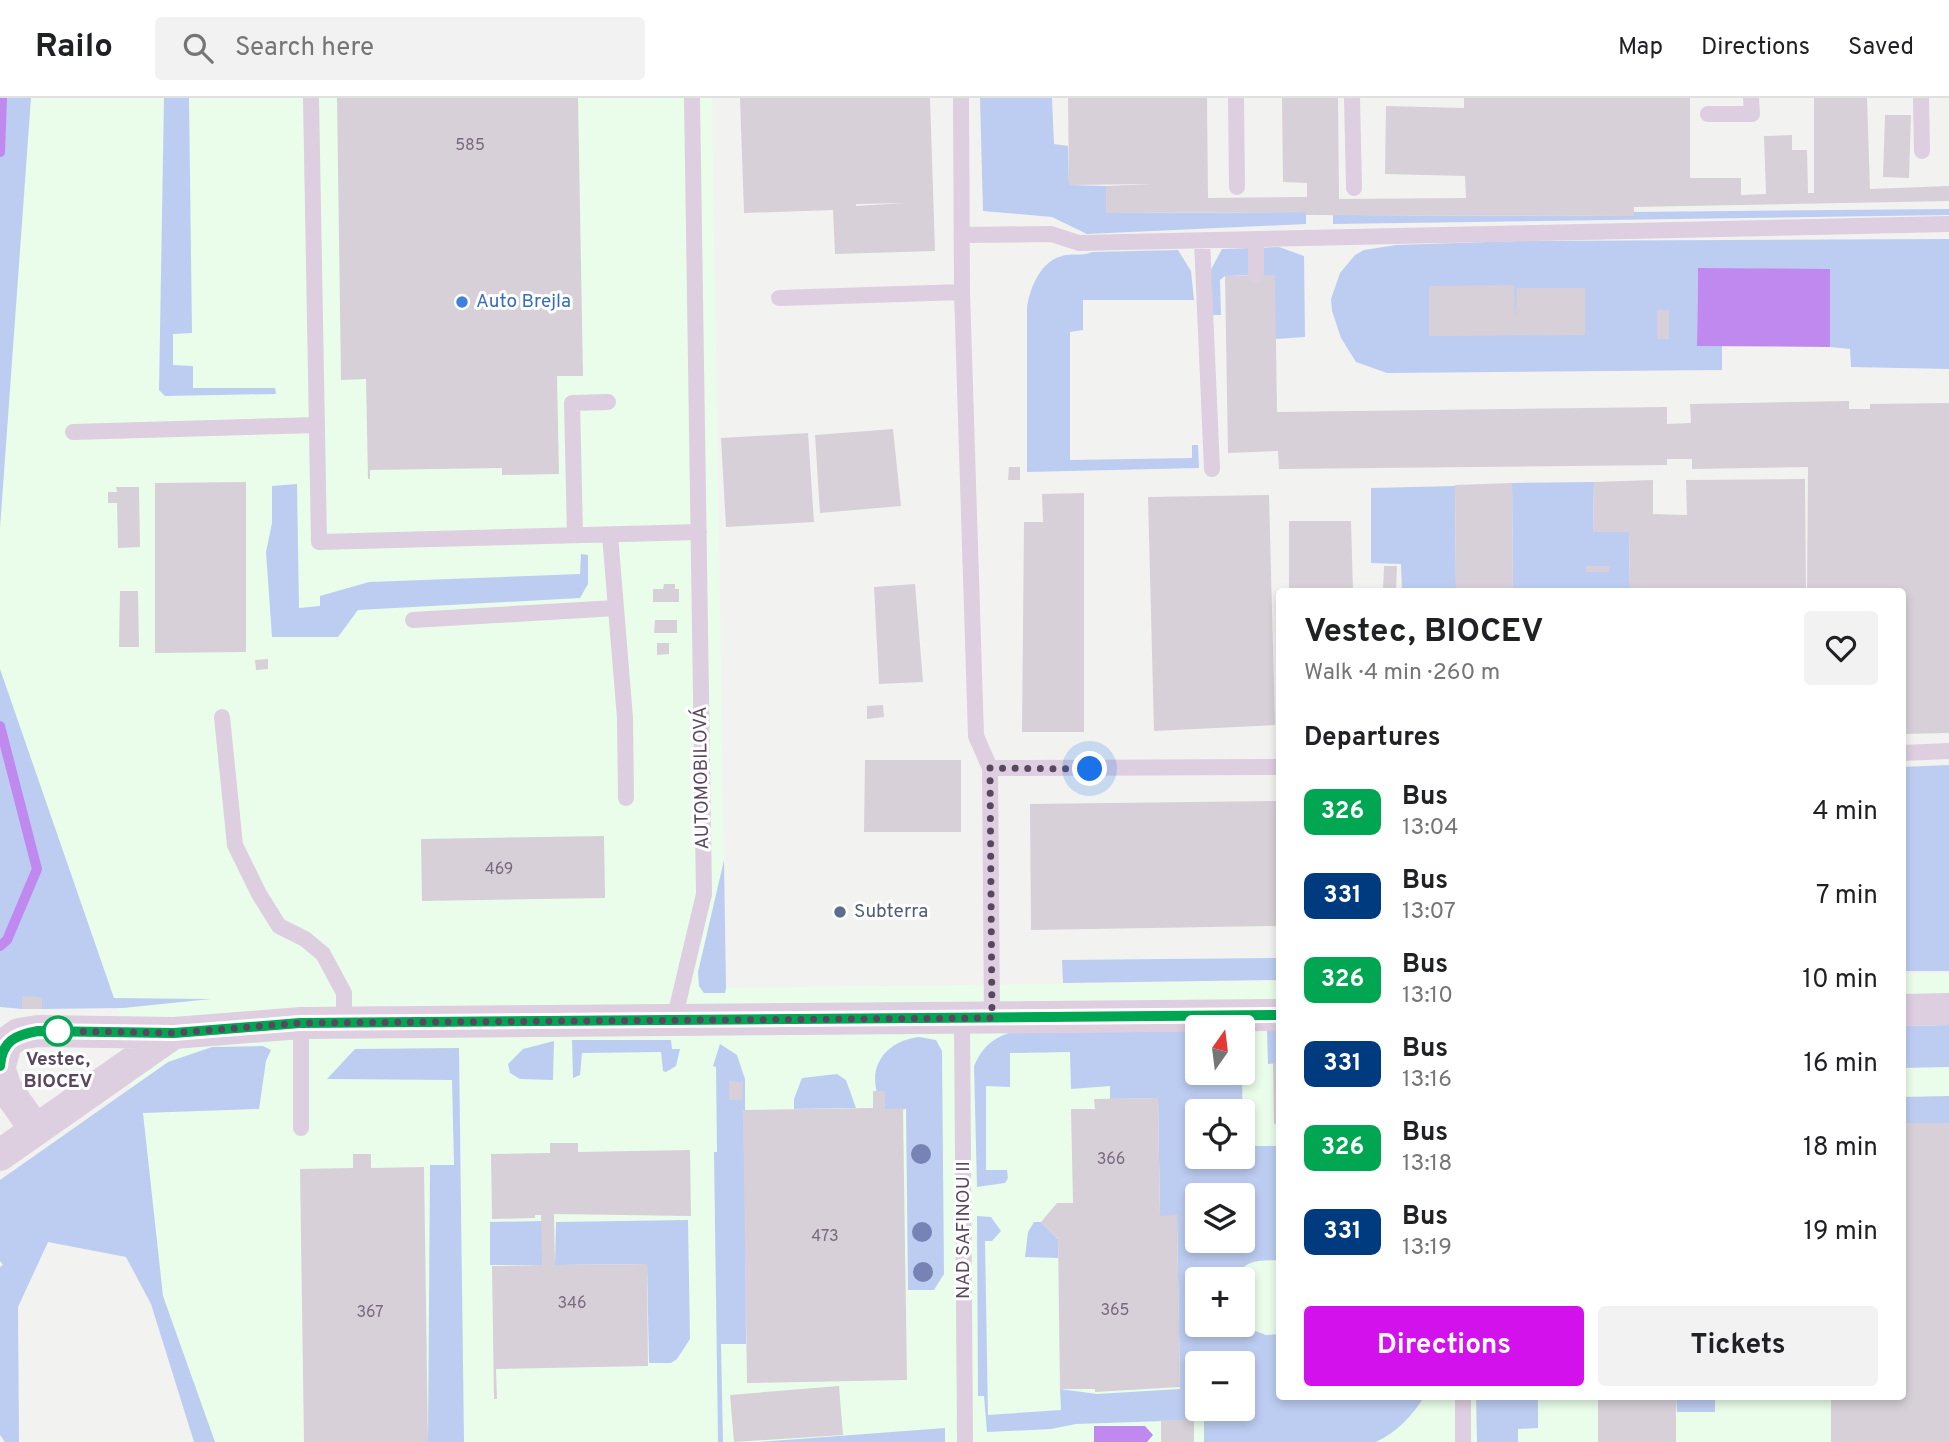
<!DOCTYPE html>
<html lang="en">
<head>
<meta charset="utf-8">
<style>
  :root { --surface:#fff; --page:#f2f2f2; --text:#202124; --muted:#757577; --line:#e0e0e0; --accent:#d211ec }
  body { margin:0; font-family:Overpass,sans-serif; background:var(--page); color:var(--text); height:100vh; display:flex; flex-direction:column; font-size:26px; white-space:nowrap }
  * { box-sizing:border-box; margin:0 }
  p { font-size:23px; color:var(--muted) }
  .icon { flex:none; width:38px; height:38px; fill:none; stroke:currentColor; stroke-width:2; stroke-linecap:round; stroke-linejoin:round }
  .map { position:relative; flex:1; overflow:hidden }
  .panel { position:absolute; left:1276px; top:490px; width:630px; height:812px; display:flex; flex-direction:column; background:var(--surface); border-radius:7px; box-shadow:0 4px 10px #0003 }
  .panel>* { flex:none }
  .badge { padding:0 14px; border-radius:10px; font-size:24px; line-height:46px }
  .needle { width:46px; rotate:14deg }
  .tools { position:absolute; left:1185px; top:917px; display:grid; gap:14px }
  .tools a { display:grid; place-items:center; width:70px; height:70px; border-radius:7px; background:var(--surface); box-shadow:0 4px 10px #0003; font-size:35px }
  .you { position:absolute; width:35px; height:35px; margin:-18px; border:5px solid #fff; border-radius:50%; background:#1a73e8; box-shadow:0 0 0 10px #1a73e833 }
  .map>.badge { position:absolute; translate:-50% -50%; box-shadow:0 0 0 4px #fff }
  h2 { padding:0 28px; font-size:26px; line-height:63px }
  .round { display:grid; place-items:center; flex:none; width:74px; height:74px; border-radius:7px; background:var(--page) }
  .summary { display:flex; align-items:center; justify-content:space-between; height:119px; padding:0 28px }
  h1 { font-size:33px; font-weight:700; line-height:52px }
  .cta { display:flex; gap:14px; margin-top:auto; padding:14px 28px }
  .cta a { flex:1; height:80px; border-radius:7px; background:var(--accent); color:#fff; font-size:28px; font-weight:700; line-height:80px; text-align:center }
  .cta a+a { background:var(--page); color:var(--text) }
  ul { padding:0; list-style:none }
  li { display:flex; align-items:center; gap:21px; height:84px; padding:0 28px }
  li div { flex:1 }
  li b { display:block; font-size:26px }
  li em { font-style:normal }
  li .badge { min-width:77px; font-weight:700; text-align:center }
  header { display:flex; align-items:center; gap:42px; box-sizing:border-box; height:98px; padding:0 35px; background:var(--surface); border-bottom:2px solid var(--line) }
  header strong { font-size:33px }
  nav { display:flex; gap:38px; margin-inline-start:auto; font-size:24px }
  .search { width:490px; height:63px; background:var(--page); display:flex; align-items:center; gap:18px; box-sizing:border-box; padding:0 24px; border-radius:7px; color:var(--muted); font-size:26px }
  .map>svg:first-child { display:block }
</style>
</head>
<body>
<header>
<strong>Railo</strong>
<div class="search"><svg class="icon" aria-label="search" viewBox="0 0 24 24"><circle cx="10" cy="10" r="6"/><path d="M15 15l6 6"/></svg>Search here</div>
<nav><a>Map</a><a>Directions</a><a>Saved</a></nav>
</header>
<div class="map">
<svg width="1949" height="1344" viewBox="0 0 1949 1344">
  <rect width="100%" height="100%" fill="#f2f3f0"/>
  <!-- commercial -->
  <path fill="#eafdea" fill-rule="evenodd" d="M30,0H712L726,890L1279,883V1298H1902V876L1949,875V1344H215L163,1198L119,915L0,571V425ZM1197,929H1242V975H1197ZM1197,1013H1242V1059H1197ZM1197,1097H1242V1143H1197ZM1197,1181H1242V1227H1197ZM1197,1265H1242V1311H1197Z"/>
  <!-- green -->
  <path fill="#bdcdf1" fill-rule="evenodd" d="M0,0H31L0,430Z
    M164,0H189L192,235L173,236V267L193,268V290H275L276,296L165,298L159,292Z
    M980,0H1052L1054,46L1068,48L1069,87L1106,88L1107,115L1306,114V126L1087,136L1052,119L983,113Z
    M1949,111V117L1333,126V117L1633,118V114Z
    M1949,141V271L1851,269L1850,251L1830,249V172L1698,170L1697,248H1722V272L1387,275L1356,264L1341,240L1332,213L1331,201L1340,175L1355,157L1364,152L1396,147L1518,143Z
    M1279,149L1304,158L1305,239L1276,241L1256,177L1225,178L1220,182L1221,217H1209L1208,177L1222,151Z
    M1178,152L1191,173L1194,202H1083V232L1070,234V362L1192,360V347H1198L1199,370L1027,374V210C1029,192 1040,165 1059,159C1071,154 1081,159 1092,154Z
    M1594,384L1593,434H1629L1630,493H1513L1512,385Z
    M297,386L299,510L320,508V498L369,484L580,476L581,456L588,457V486L580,500L358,512L338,539H272L266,454L272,425V388Z
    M1455,388L1456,493H1402L1401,466L1371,465V390Z
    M0,571L114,900L211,901L123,910L42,911V899H23L22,911L0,909Z
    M1949,667V873H1902V669Z
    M724,762L726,890L725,895H704L699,888L698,874Z
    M1279,860V882L1063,885L1062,862Z
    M1949,927V969L1902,970V928Z
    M1197,933V975H1242L1243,1048H1279V1162C1261,1163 1243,1160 1237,1181H1197V1227H1239L1266,1237L1279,1236V1298L1424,1299C1412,1318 1397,1334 1376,1344H1204V1315L1196,1314L1195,1322L1076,1326L1051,1331L987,1334L984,1298H978L977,1118L991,1119L1001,1133L992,1143H985L988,1317L1061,1312L1060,1291L1097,1296L1180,1291L1177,1118H1160L1158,1000L1110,1001V988L1071,991L1070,954L1010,955V989L986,988V1072H1007L1008,1080L1005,1085L977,1089L974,968C981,951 992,940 1009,935ZM1197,1013H1242V1059H1197ZM1197,1097H1242V1143H1197ZM1197,1265H1242V1311H1197Z
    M1267,933H1279V965L1268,966Z
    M919,939L936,942L942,953L944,1176L934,1192H908L906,1011H885C863,978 879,944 919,939Z
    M572,942H671L672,951H680L676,968L666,974L663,973L661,954L582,955L580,977L573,980Z
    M554,943L553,982L520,981L510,975L508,966L523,951Z
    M720,946L737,957L745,981L746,1246H721L723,1344H718L714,1054H717L716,969L713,968Z
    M263,948L271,952L266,963L259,1011L143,1015L163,1198L215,1344H194L151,1206L126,1159L48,1144L18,1209L19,1344H5L0,1337V1169L3,1167L0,1163V1082L168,964L212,949Z
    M459,950L464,1344H428L430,1067H454L452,982L327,981L355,951Z
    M837,976L846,982L856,1010L794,1011V1001L802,980Z
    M1949,998V1025L1902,1026V999Z
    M688,1122L690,1241L677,1261L671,1265H649L647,1166L555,1167L556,1124Z
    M543,1123L542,1167H490V1124Z
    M1034,1124H1041L1058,1141V1160L1025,1159L1028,1134Z
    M1476,1299H1538V1330L1518,1331V1344H1477Z
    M1676,1299H1715V1314H1677Z
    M945,1330V1344H758Z"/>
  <!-- water -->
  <path fill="#bf89f0" d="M1698,170L1830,171V249L1697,248Z
    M1094,1328H1145L1153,1337L1147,1344H1094Z"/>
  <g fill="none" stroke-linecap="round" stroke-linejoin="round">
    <!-- stream -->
    <path stroke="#bf89f0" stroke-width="10" d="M0,54L2,0
      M0,628L37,771L7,842L0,848"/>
  </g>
  <!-- building -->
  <path fill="#d7d0d8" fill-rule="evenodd" d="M337,0H578L583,278H557L559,376L502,377V370L370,372V381H368L366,281L341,282Z
    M740,0H930L935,153L835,156L833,112L744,115ZM905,105L856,108V106Z
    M1068,0H1207L1208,100L1307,99V85L1283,84L1282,0H1338L1339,101L1466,100L1465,78L1385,76L1386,8L1464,10V0H1690V80H1741V97L1766,96L1764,38L1792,37V52H1807L1808,95H1814V0H1867L1870,91L1949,88V103L1634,109V118L1306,117V114L1106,115V88L1153,86L1069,87Z
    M1885,17H1911L1909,80L1883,79Z
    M1275,177L1277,314L1667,309V326L1691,325L1690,306L1849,303V311H1870V306L1949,305V635L1902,636V494H1807L1808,369L1692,371V361H1667V367L1279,371L1278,353L1228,355L1225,178Z
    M1514,187L1515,222L1517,190H1585V237L1429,238V188Z
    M1657,212H1669V241H1657Z
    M893,331L901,408L820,415L815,337Z
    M808,335L814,424L726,429L721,340Z
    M1009,369H1020V382H1008Z
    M1805,381L1806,494H1630L1629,434H1593L1594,384L1653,382V416L1687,417L1686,382Z
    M246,384V554L155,555V385Z
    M1512,385L1513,494H1456L1455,387Z
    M116,389H139L140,449L118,450L117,405H108V394H117Z
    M1084,395V634H1022L1024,424H1043L1042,396Z
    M1269,397L1275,627L1154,633L1148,399Z
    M1289,423H1351L1353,494H1289Z
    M1384,468H1397L1396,493H1383Z
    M1586,468H1609V474H1586Z
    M664,486H675V491H679V504H653V491H663Z
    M915,486L923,584L879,586L874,489Z
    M120,493H138L139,549H119Z
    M655,522H677V535H654Z
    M657,545H669V556L657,557Z
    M268,561V571L256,572L255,562Z
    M883,607L884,619L867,621V608Z
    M865,662H961V734H864Z
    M1279,703V828L1031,832L1030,706Z
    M604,738L605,800L422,803L421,741Z
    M22,898L42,899V911H22Z
    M1273,964H1279V1026H1274Z
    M729,983L743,984L742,1002H729Z
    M873,993H885V1011L908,1010L903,1012L907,1282L747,1285L743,1012L873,1010Z
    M1158,1000L1160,1118L1177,1117L1180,1289L1095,1294V1291H1060L1058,1141L1041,1124L1057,1105H1073L1071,1011H1095L1094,1001Z
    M1902,1025H1949V1344H1831V1298H1902Z
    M550,1045H578V1054L690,1052L691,1118L554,1116L555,1167L647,1166L648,1268L496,1271L497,1301H494L492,1168L542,1167L541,1117H535V1120L492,1121L491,1056L550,1055Z
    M353,1056H371V1070L424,1069L428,1344H304L300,1071L353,1070Z
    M839,1288L843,1337L734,1344L730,1297Z
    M1598,1298H1676V1344H1598Z
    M1161,1322H1194V1344H1161Z"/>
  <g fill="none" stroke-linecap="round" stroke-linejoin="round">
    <!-- lane -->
    <path stroke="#ddcee0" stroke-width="16" d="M311,0L319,444L699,434
      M961,0L962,194L976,638L990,670
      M1236,0L1237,89
      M1352,0L1354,90
      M1921,0L1922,53
      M1708,16H1752L1751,0
      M963,137L1051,136L1079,145L1949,126
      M1256,141V177
      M1202,143L1212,371
      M779,200L962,194
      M73,334L317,327
      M575,437L572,305L608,304
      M610,437L625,620L626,700
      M413,522L616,510
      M222,619L235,747L259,796L279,828L305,841L323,856L344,895V925
      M1902,655L1949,653
      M962,920L965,1344
      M992,920L990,670L1279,669
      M674,922L704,796L692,0
      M301,925V1030
      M1463,1298V1344"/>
    <!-- street -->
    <path stroke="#ddcee0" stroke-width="32" d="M1902,912L1949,911
      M0,968L6,945L19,936L38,933L174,935
      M0,972L6,990L35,1031
      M0,1057L174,935L301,925L1279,917"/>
  </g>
  <!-- trees -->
  <g fill="#7783b5">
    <circle cx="921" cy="1056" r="10"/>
    <circle cx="922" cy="1134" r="10"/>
    <circle cx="923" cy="1174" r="10"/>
  </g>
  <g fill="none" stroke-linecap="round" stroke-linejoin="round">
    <!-- line casing -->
    <g stroke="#fff" stroke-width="16">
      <path id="line" d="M0,968C2,943 15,937 38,933L174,935L300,925L1279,917"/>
    </g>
    <!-- line -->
    <use href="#line" stroke="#00a651" stroke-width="10"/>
    <!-- walk -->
    <path stroke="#5a475f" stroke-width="7" stroke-dasharray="0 12.6" d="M58,933L174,935L300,925L992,920L990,670L1090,671"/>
  </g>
  <!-- markers -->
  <circle fill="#3f7fe0" stroke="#fff" stroke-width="2.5" cx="462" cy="204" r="7"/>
  <circle fill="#5c6f8a" stroke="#fff" stroke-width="2.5" cx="840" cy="814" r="7"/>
  <circle fill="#fff" stroke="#00a651" stroke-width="3.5" cx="58" cy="933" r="14"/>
  <g text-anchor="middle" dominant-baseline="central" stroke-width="6" stroke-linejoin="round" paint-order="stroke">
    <!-- number labels -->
    <g font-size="16" fill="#79697d">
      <text x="470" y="48">585</text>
      <text x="499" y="772">469</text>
      <text x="1111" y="1062">366</text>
      <text x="825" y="1139">473</text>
      <text x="572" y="1206">346</text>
      <text x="1115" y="1213">365</text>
      <text x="370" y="1215">367</text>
    </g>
    <!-- shop labels -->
    <g font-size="19" fill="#366cbe" stroke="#fff" text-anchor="start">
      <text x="476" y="204">Auto Brejla</text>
    </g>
    <!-- street labels -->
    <g font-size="19" fill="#5a475f" stroke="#fff">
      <text transform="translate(702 680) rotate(-91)">AUTOMOBILOVÁ</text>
      <text transform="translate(964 1132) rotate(-90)">NAD SAFINOU II</text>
    </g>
    <!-- service labels -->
    <g font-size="19" fill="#4e5e75" stroke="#fff" text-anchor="start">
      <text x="854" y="814">Subterra</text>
    </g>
    <!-- stop labels -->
    <g font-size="19" font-weight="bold" fill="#5a475f" stroke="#fff">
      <text x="58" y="962">Vestec,<tspan x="58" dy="22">BIOCEV</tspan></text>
    </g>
  </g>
</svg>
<div class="tools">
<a><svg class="needle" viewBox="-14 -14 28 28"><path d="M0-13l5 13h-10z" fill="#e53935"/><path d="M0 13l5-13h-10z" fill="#757577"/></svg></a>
<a><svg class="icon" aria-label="locate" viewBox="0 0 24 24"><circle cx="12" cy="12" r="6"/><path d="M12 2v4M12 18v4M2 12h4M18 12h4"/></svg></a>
<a><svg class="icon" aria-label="layers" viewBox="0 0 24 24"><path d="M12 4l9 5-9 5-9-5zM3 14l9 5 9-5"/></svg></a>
<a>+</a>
<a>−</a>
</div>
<div class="you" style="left:1090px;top:671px"></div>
<section class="panel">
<div class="summary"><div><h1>Vestec, BIOCEV</h1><p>Walk · 4 min · 260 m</p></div><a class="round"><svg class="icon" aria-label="heart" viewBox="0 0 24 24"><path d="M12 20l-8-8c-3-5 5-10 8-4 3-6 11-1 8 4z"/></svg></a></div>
<h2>Departures</h2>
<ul>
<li><span class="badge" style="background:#00a651;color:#fff">326</span><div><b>Bus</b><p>13:04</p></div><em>4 min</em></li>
<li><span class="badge" style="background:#003b80;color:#fff">331</span><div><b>Bus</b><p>13:07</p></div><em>7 min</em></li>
<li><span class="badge" style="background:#00a651;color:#fff">326</span><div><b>Bus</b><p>13:10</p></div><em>10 min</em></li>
<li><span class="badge" style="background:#003b80;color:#fff">331</span><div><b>Bus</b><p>13:16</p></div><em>16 min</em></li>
<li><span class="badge" style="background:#00a651;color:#fff">326</span><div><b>Bus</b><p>13:18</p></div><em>18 min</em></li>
<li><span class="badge" style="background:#003b80;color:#fff">331</span><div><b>Bus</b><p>13:19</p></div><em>19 min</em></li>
</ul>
<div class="cta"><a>Directions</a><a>Tickets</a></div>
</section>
</div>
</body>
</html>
